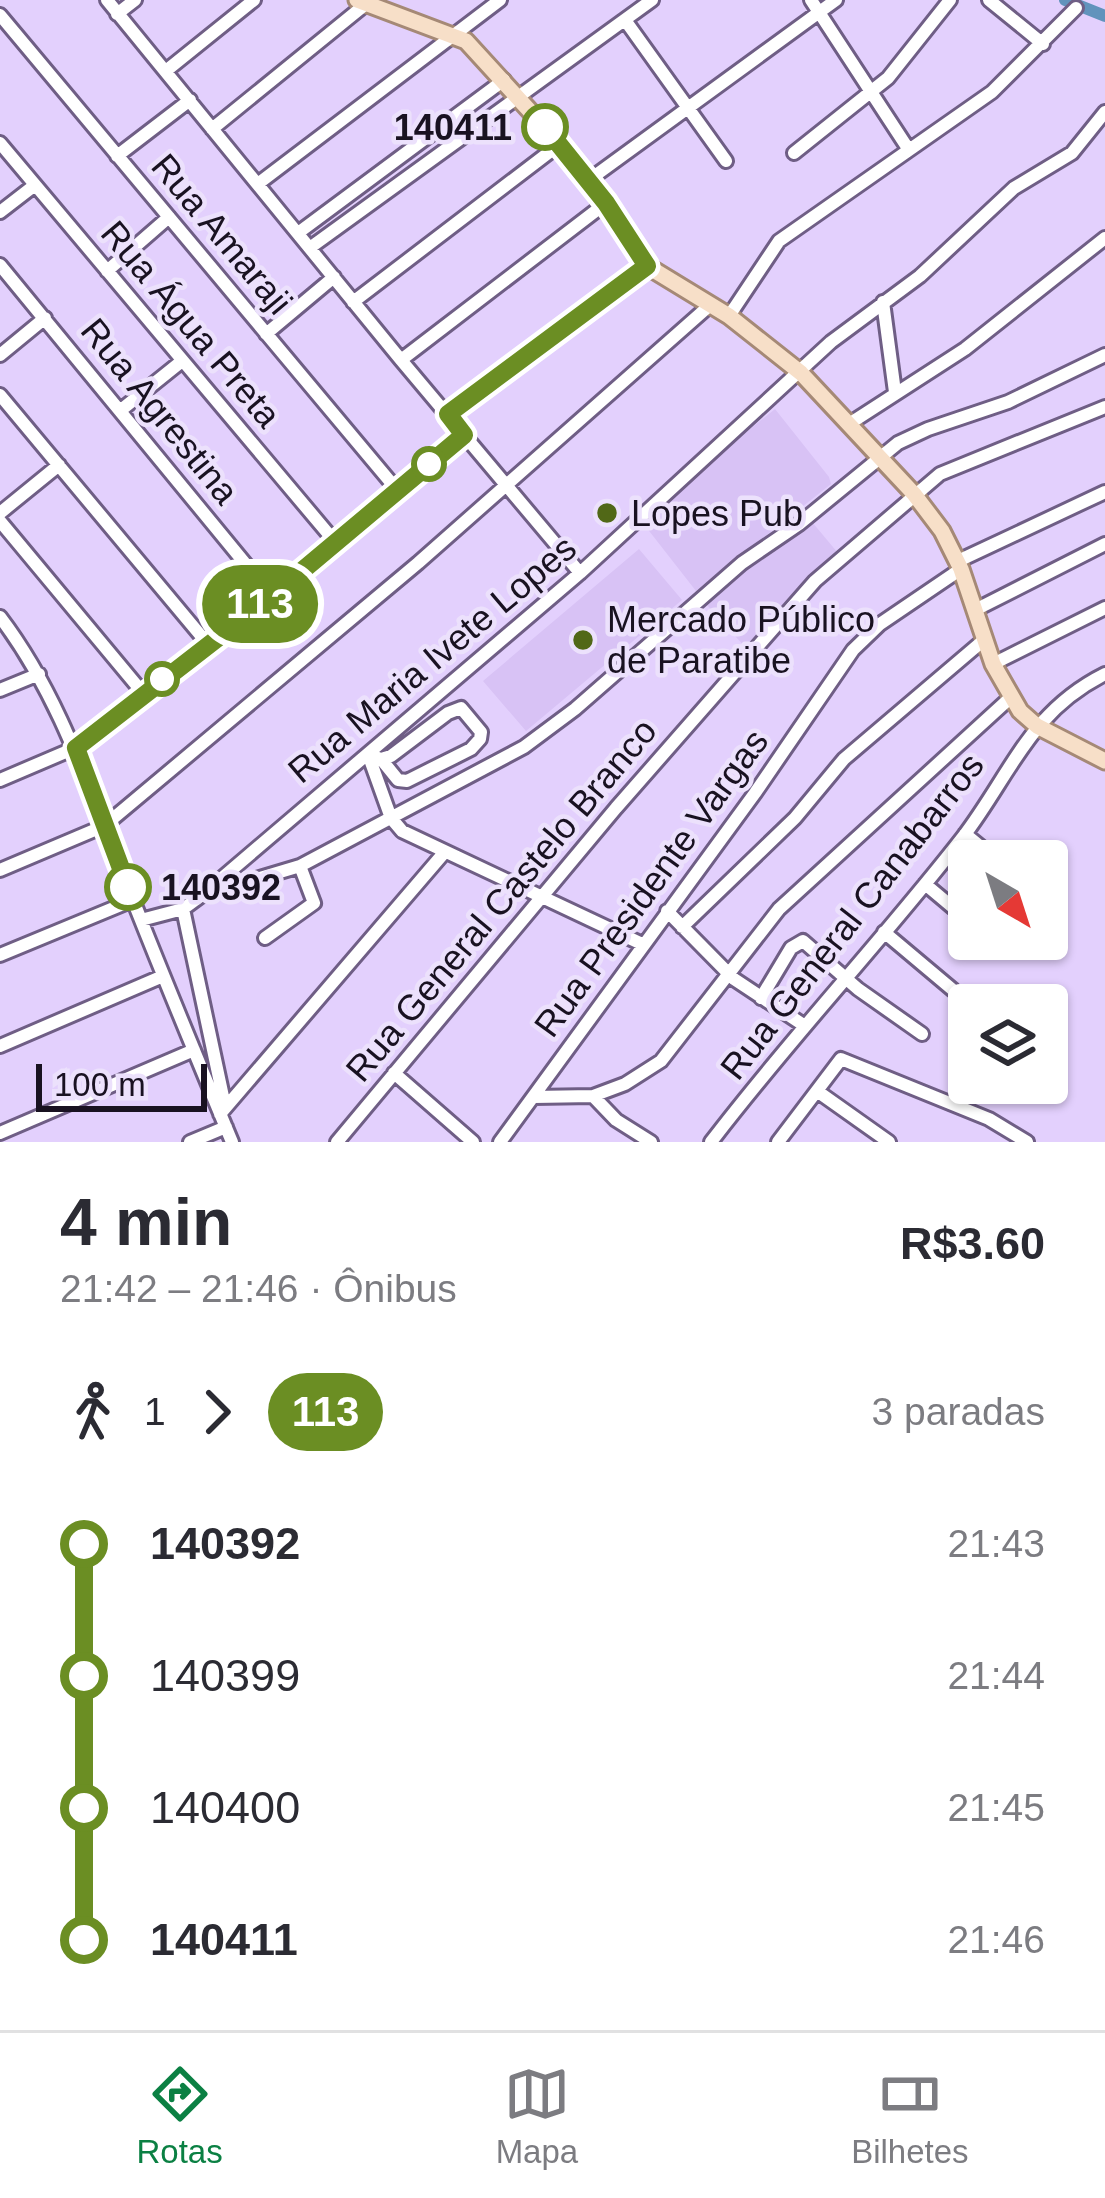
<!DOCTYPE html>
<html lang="pt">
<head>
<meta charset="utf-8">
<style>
  :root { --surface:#fff; --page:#f7f7f7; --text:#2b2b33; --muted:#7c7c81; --line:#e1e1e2; --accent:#0b8043 }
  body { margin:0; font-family:Helvetica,sans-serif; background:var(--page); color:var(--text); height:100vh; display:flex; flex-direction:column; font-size:45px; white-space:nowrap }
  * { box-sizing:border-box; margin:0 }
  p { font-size:39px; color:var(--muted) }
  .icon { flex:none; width:66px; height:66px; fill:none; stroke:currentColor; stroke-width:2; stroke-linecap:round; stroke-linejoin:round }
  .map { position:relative; height:1142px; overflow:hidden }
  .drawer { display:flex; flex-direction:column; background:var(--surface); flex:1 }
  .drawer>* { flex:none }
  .badge { padding:0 24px; border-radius:39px; font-size:42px; line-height:78px }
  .needle { width:78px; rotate:141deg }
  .fabs { position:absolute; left:948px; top:840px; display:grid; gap:24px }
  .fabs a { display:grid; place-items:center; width:120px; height:120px; border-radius:12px; background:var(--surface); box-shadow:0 3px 9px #0004; font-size:60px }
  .scale { position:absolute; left:36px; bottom:30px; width:171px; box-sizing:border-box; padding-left:12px; border:6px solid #191221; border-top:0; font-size:33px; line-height:42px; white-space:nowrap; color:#191221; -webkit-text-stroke:9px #ece1fc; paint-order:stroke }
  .map>.badge { position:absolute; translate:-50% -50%; box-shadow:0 0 0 6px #fff }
  .legs { display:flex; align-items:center; gap:18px; height:132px; padding:0 60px; font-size:39px }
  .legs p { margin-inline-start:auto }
  .head { display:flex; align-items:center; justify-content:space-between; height:204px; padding:0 60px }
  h1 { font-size:66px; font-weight:600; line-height:90px }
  ul { padding:0 60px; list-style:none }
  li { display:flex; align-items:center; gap:42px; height:132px; font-size:45px }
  li i { display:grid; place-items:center; width:18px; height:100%; margin:0 15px; background:currentColor }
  li i::after { content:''; width:30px; height:30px; margin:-15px; border:9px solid; border-radius:50%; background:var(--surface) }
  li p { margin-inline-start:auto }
  li:first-child i { background:linear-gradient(#0000 50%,currentColor 0) }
  li:last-child i { background:linear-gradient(currentColor 50%,#0000 0) }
  .tab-bar { display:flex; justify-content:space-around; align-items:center; height:168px; border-top:3px solid var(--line); background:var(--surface); font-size:33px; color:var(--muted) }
  .tab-bar a { display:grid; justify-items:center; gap:6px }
  .tab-bar .on { color:var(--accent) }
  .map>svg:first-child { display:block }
</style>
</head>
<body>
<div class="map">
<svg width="1105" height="1142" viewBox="0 0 1105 1142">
  <rect width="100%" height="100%" fill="#e3d0fd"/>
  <!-- built -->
  <path fill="#d8c2f5" d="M775,409L829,477L831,484L696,591L639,518Z
    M812,522L838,553L746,648L706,604L763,553Z
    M639,549L682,600L526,731L483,681Z"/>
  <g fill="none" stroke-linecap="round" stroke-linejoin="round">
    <!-- canal -->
    <path stroke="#6193bc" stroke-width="12" d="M1065,0L1105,16"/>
    <!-- minor casing -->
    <g stroke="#6f5e85" stroke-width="18">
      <path id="minor" d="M107,0L401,360L580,573
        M811,0L909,150
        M989,0L1043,44
        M117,14L135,0
        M0,15L398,491
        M625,20L726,161
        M167,70L254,0
        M212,129L367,3
        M0,143L336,543
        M794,153L888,78L950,0
        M117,156L190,100
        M589,180L836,0
        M259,183L500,0
        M0,212L35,185
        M298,233L504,80
        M311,247L652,0
        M0,265L271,595
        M107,271L169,217
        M353,302L560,144
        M883,302L895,392
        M729,316L779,241L992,92L1076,8
        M266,334L334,277
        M0,355L45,318
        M401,360L606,203
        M0,395L207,643
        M121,410L182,361
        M448,414L647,266
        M849,424L965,349L1105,238
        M0,513L59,465
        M0,521L143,693
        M958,561L1105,492
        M975,610L1105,544
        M0,617C57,692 86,780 120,867C156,959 194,1051 232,1142
        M993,664L1105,608
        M0,690L39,674
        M368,754L391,818L402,831L642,944
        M368,754L381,759L398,780L407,781L471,749L480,739L481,732L461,708L448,713L391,756L381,759
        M0,780L75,748L271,595L463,435
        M965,834L998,861
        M0,870L104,826L418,563L709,306
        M925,884L969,921
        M209,893L300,866L524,747L575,709L742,563L799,524L898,443L928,429L1008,402L1105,355
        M183,909L225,1106
        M667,911L734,979L805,1026
        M141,920L183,909L202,895L580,573L831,342L920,276L1014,188L1072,153L1105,112
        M682,927L795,818L844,759L985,639
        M884,932L953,990
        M265,938L314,903L300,866
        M0,955L133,900
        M761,998L791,948L803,941L858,989L922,1034
        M0,1046L163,976
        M394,1073L473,1142
        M817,1091L889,1142
        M593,1096L616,1120L651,1142
        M534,1097L593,1096L625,1084L661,1061L779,909L1010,698
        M220,1114L443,854
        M0,1133L194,1050
        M190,1142L226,1127
        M337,1142L616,808L815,581L940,474L1105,407
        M500,1142L755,793L853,650L880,624L961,569
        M711,1142C791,1037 882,941 963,837C1011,774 1029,712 1105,674
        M778,1142L841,1059L989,1119L1027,1142"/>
    </g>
    <!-- major casing -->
    <g stroke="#a58976" stroke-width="21">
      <path id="major" d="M357,0L466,41L560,144L647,266L729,316L801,373L914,494L942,531L961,569L993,664L1020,711L1037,726L1105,761"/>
    </g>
    <!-- minor -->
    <use href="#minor" stroke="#fff" stroke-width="12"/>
    <!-- major -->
    <use href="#major" stroke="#f7dfc8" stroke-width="15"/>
  </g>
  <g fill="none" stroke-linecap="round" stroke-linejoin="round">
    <!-- line-1 casing -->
    <g stroke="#fff" stroke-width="27">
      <path id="line-1" d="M128,887L76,748L272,596L464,435L448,414L647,266L606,203L545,127"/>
    </g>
    <!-- line-1 -->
    <use href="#line-1" stroke="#6b8e23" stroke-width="18"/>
  </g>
  <!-- markers -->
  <g fill="#fff" stroke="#6b8e23" stroke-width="6">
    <circle cx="545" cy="127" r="21"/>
    <circle cx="429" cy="464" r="15"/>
    <circle cx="162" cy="679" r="15"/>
    <circle cx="128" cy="887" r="21"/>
  </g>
  <g fill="#516817" stroke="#ece1fc" stroke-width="4.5">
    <circle cx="607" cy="513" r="12"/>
    <circle cx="583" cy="640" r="12"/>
  </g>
  <g text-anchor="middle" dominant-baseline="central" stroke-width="9" stroke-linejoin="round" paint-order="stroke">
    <!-- stop labels -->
    <g font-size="36" font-weight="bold" fill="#191221" stroke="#ece1fc" text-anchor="end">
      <text x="512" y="127">140411</text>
      <text x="161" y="887" text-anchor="start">140392</text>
    </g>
    <!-- street labels -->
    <g font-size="36" fill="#191221" stroke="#ece1fc">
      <text transform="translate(222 234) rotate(50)">Rua Amaraji</text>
      <text transform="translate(191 324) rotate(50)">Rua Água Preta</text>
      <text transform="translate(160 411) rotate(51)">Rua Agrestina</text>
      <text transform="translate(432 659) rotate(-40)">Rua Maria Ivete Lopes</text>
      <text transform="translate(651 883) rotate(-54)">Rua Presidente Vargas</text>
      <text transform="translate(501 900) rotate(-50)">Rua General Castelo Branco</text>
      <text transform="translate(852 916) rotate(-52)">Rua General Canabarros</text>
    </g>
    <!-- poi labels -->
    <g font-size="36" fill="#191221" stroke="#ece1fc" text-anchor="start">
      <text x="631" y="513">Lopes Pub</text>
      <text x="607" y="619">Mercado Público<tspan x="607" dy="41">de Paratibe</tspan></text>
    </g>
  </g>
</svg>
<div class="fabs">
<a><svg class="needle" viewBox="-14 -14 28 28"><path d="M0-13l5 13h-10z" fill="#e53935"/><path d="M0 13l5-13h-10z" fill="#7c7c81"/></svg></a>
<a><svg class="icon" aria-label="layers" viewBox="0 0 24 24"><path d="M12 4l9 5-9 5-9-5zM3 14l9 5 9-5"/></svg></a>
</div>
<div class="scale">100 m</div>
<b class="badge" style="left:260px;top:604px;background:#6b8e23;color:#fff">113</b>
</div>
<section class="drawer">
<div class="head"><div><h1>4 min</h1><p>21:42 – 21:46 · Ônibus</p></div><b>R$3.60</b></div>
<div class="legs"><svg class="icon" aria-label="walk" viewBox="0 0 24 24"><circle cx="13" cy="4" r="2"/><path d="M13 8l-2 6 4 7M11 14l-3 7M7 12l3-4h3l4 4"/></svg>1<svg class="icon" aria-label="forward" viewBox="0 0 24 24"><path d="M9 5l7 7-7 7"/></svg><b class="badge" style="background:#6b8e23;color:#fff">113</b><p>3 paradas</p></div>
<ul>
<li><i style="color:#6b8e23"></i><b>140392</b><p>21:43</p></li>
<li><i style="color:#6b8e23"></i><span>140399</span><p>21:44</p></li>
<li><i style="color:#6b8e23"></i><span>140400</span><p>21:45</p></li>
<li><i style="color:#6b8e23"></i><b>140411</b><p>21:46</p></li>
</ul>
</section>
<nav class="tab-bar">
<a class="on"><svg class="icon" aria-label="directions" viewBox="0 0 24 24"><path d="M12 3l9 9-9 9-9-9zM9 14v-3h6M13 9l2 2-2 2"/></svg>Rotas</a>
<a><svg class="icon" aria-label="map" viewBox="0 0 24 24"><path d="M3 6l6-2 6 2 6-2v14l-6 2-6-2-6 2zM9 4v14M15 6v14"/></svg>Mapa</a>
<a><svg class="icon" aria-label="tickets" viewBox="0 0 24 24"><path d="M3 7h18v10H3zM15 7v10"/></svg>Bilhetes</a>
</nav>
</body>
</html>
